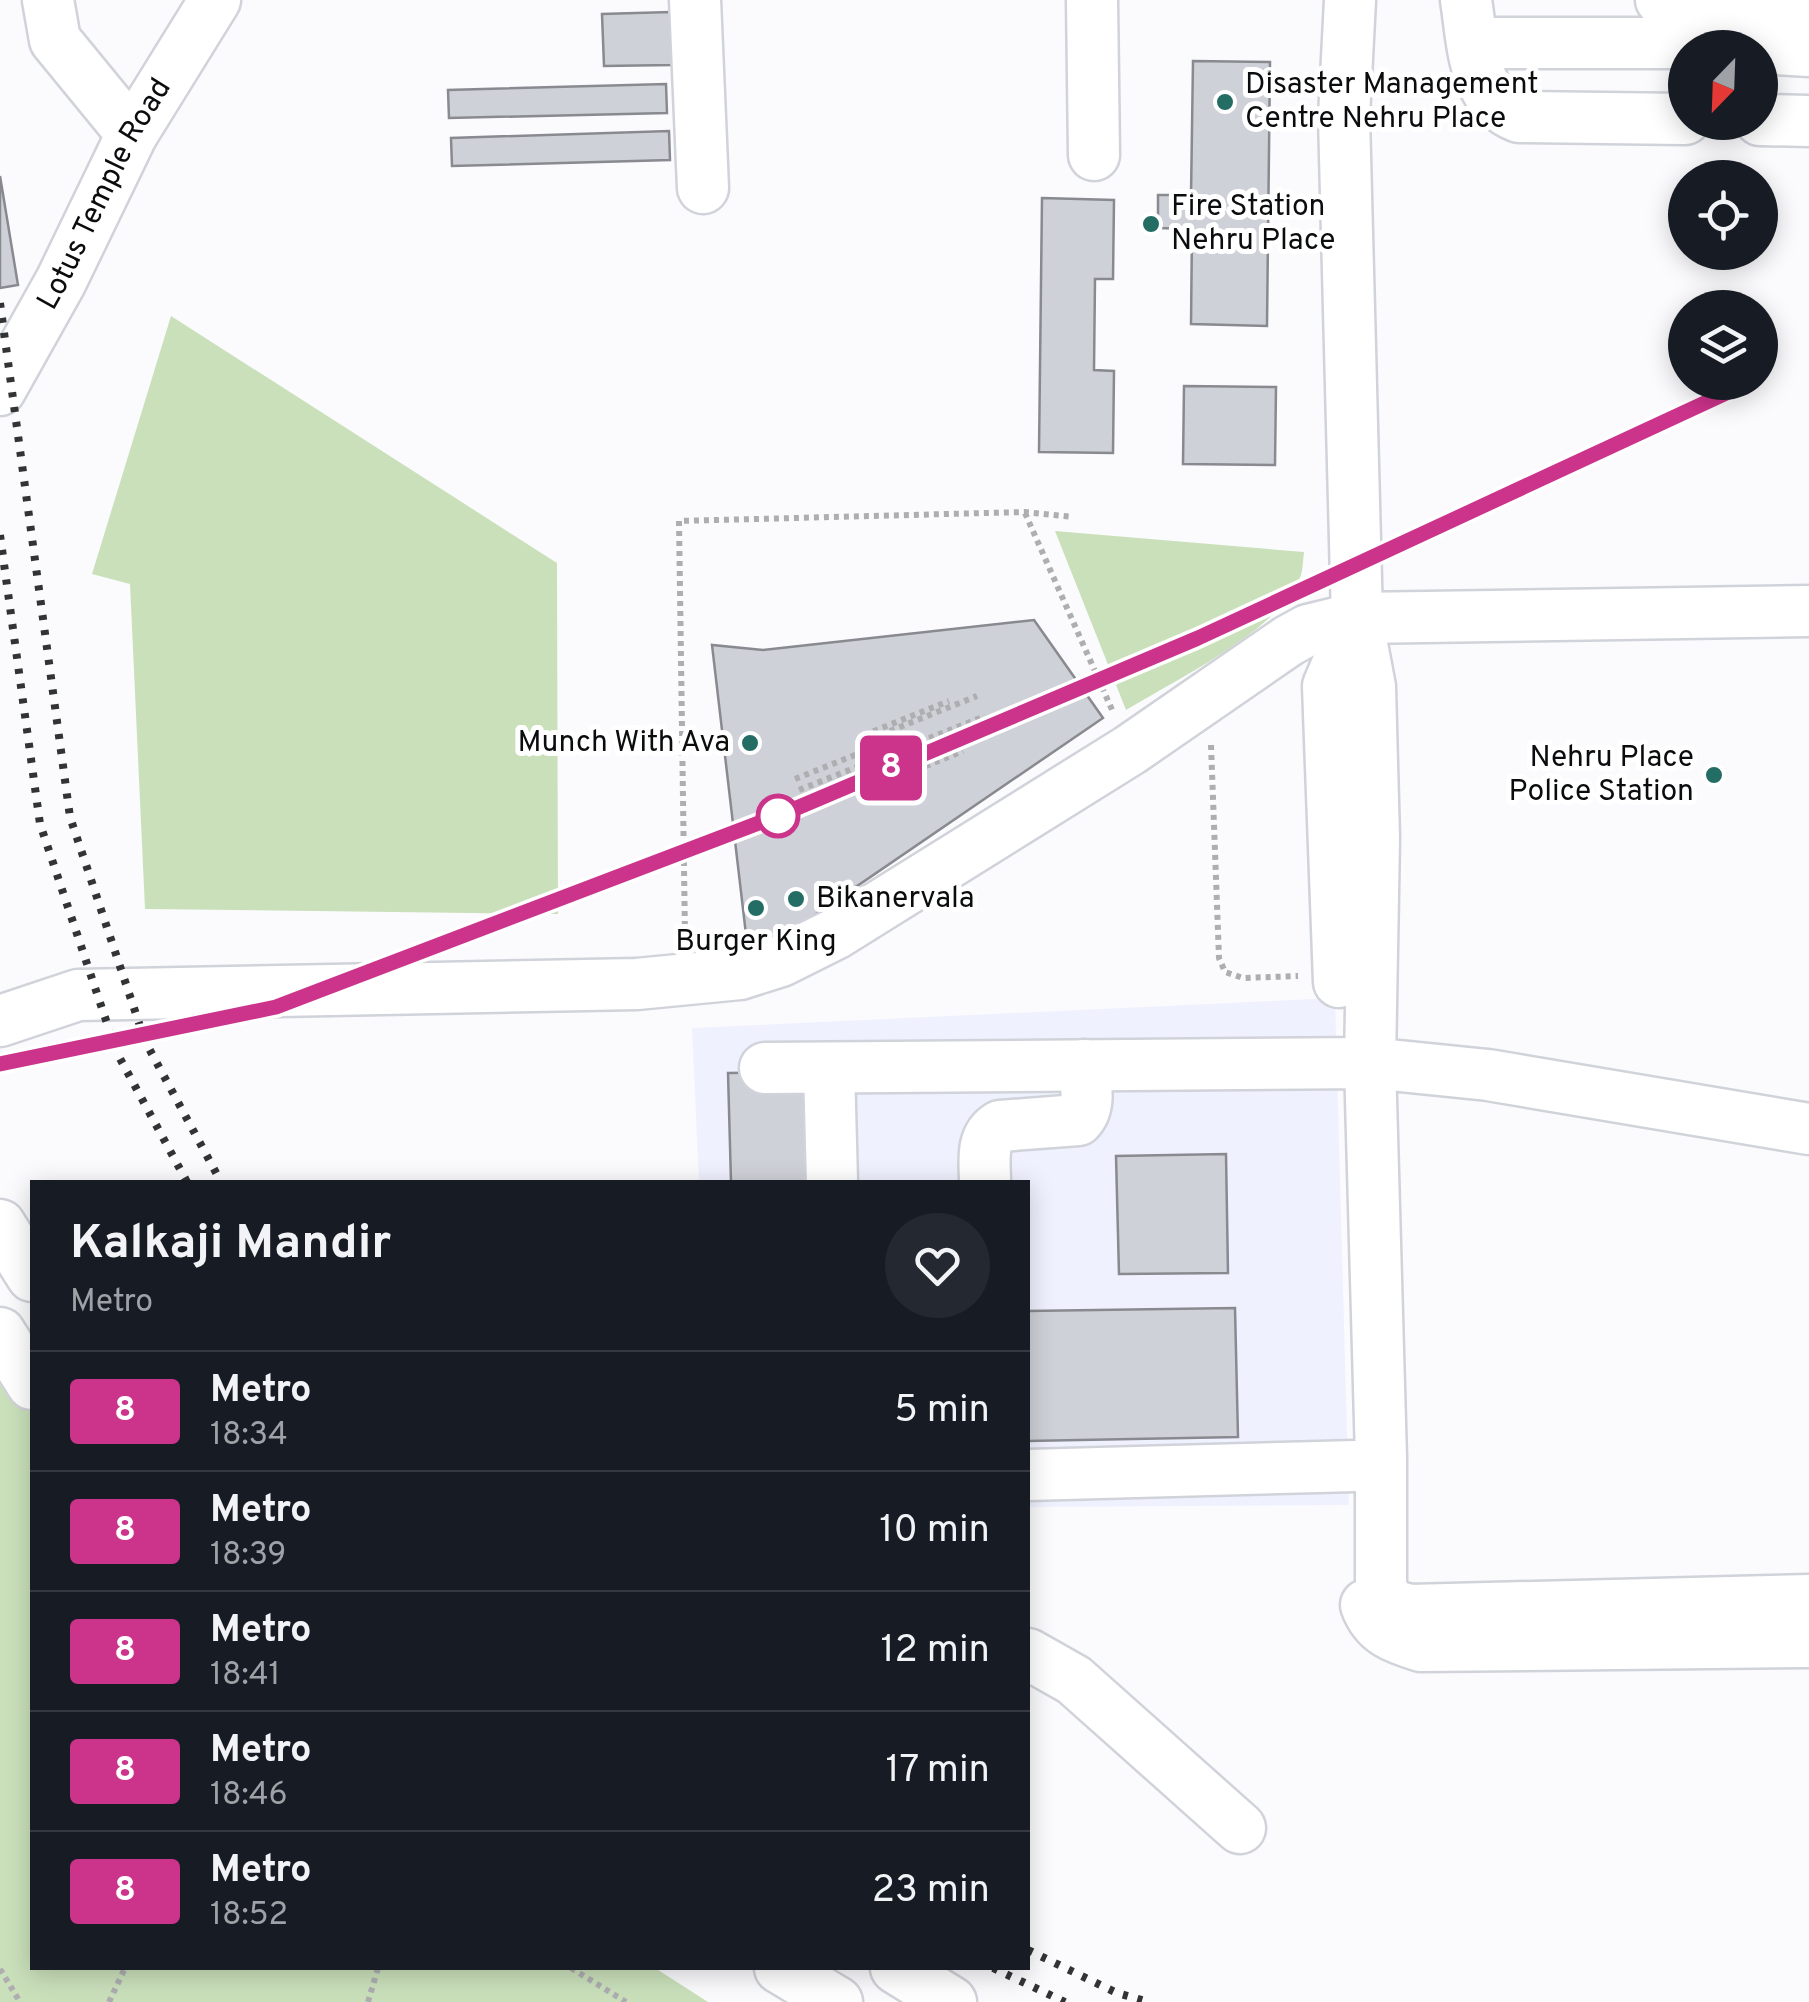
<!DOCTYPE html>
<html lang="en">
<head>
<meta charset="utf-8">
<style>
  :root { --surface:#171b24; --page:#242831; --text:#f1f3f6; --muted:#9ea1a6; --line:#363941 }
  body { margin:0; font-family:Overpass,sans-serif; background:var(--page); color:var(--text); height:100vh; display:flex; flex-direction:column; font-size:38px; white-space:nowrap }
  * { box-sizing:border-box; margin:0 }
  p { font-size:32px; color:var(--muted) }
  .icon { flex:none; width:55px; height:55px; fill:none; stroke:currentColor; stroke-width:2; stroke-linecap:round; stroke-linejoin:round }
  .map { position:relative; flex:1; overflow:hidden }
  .sheet { position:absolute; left:30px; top:1180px; width:1000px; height:790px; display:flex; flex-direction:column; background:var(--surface); border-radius:0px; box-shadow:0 5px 25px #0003 }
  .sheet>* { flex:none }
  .badge { padding:0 20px; border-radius:8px; font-size:35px; line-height:65px }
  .needle { width:65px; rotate:203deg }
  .buttons { position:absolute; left:1668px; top:30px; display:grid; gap:20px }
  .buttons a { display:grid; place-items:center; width:110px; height:110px; border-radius:50%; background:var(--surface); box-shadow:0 5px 25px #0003; font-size:50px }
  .map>.badge { position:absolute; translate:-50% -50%; box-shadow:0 0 0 5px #fff }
  .round { display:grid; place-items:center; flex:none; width:105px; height:105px; border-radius:52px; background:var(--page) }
  .overview { display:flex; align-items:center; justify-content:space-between; height:170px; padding:0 40px }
  h1 { font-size:48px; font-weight:700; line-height:75px }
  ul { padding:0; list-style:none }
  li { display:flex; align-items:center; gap:30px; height:120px; padding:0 40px; border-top:2px solid var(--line) }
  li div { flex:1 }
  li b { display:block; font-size:38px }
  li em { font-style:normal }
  li .badge { min-width:110px; font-weight:700; text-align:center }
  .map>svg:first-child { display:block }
</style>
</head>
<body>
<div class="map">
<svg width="1809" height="2002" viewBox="0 0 1809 2002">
  <rect width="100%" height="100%" fill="#fbfbfe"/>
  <!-- built -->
  <path fill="#eff2fe" d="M1335,998L1349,1505L1028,1507V1182H699L692,1028Z"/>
  <!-- green -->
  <path fill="#cae0bb" d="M171,316L557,563L558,914L145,909L130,584L92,574Z
    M1055,531L1304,552C1303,559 1303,568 1301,575C1284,628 1173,681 1126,710Z
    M0,1358L32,1393V1968H655L708,2002H0Z"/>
  <!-- building -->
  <path fill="#cfd1d8" stroke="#888a90" stroke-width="2.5" d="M670,12L672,65L604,66L602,14Z
    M1193,61L1270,62L1267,326L1191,324L1192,229L1158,228V195H1191Z
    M666,84L667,113L449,118L448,90Z
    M669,131L670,160L452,166L451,138Z
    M0,176L18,285L0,288Z
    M1042,198L1114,200L1113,279H1095L1094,370L1114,371L1113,453L1039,452Z
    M1184,386L1276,387L1275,465L1183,464Z
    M1034,620L1103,718L749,960L712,645L763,650Z
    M821,1072L823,1182H731L728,1073Z
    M1226,1154L1228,1273L1119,1274L1116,1156Z
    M1235,1308L1238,1437L1028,1441V1311Z"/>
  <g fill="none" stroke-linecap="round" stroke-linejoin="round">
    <!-- minor casing -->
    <g stroke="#d1d3da" stroke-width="55">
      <g id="minor">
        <path d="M48,0L55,40L132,134"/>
        <path d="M695,0L703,188"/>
        <path d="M1092,0L1094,155"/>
        <path d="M1350,0L1344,117L1357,618L1370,687L1374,838L1370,1063L1381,1458V1590L1392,1605L1410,1610L1809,1600"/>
        <path d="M1466,0C1473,44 1472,99 1519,117L1685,119"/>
        <path d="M1661,0L1809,3"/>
        <path d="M1473,43H1674L1753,48"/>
        <path d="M1760,48L1809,51"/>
        <path d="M1760,120L1809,121"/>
        <path id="s1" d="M0,390L61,281L132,134L215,0"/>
        <path d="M1339,982L1328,686L1357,618"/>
        <path d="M0,1021L78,995L637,984L740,974L781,961L835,934L1130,750L1288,641L1308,630L1357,618L1809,611"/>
        <path d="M765,1068L1370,1063L1488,1075L1809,1129"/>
        <path d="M829,1068L832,1182"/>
        <path d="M985,1182C985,1162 980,1138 1000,1126L1078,1120C1092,1106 1085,1083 1084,1065"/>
        <path d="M0,1225L32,1276"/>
        <path d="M0,1333L32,1384"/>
        <path d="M1028,1475L1356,1466"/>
        <path d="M1366,1605C1376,1632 1395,1638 1421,1646L1809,1642"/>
        <path d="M1028,1654L1074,1680L1240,1828"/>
        <path d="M780,1968L837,2002"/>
        <path d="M896,1968L951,2002"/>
      </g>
    </g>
    <!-- path -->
    <path stroke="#aeaeb1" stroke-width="6" stroke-dasharray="5 5" stroke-linecap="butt" d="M1025,513L1113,712
      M864,735L949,701
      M885,735L898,770
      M1211,745L1219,958L1225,972L1243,978L1298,976
      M795,779L880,745L885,733L977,696
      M879,785L963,751
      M799,790L985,716
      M802,799L886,765L899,771L989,735
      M685,936L679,521L1025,512L1073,517
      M571,1968L626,2002
      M0,1969L20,2002
      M109,2002L125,1968
      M368,2002L378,1968"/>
    <!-- minor -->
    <use href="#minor" stroke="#fff" stroke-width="50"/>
    <!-- rail -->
    <path stroke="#323335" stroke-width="8" stroke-dasharray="5 10" stroke-linecap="butt" d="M0,303L70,817L145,1041L221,1182
      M0,535L40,824L117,1053L187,1182
      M1028,1950L1117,1993L1149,2002
      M993,1968L1065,2002"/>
  </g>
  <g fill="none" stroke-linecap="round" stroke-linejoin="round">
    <!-- line casing -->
    <g stroke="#fff" stroke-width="22">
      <path id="line" d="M0,1064L276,1007L785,813L1198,638L1750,382"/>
    </g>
    <!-- line -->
    <use href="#line" stroke="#cc338b" stroke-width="15"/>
  </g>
  <!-- markers -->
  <g fill="#246d65" stroke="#fff" stroke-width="4">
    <circle cx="1225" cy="102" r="10"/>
    <circle cx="1151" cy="224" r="10"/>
    <circle cx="750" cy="743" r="10"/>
    <circle cx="1714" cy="775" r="10"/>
    <circle cx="796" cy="899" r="10"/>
    <circle cx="756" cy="908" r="10"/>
  </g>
  <circle fill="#fff" stroke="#cc338b" stroke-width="5" cx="778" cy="816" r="20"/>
  <g text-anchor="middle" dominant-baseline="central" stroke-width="10" stroke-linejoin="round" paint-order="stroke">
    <!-- poi labels -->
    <g font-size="30" fill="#0b0c0e" stroke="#fff" text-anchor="start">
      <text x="1245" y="85">Disaster Management<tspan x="1245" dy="34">Centre Nehru Place</tspan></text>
      <text x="1171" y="207">Fire Station<tspan x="1171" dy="34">Nehru Place</tspan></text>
      <text x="730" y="743" text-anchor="end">Munch With Ava</text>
      <text x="1694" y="758" text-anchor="end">Nehru Place<tspan x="1694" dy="34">Police Station</tspan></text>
      <text x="816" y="899">Bikanervala</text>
      <text x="756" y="942" text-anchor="middle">Burger King</text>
    </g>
    <!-- street labels -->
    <g font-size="30" fill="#0b0c0e" stroke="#fff">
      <text stroke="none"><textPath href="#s1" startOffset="222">Lotus Temple Road</textPath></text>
    </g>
  </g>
</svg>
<div class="buttons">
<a><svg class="needle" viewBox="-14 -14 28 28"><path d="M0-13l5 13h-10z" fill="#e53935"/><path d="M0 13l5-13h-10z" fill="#9ea1a6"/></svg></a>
<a><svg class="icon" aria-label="locate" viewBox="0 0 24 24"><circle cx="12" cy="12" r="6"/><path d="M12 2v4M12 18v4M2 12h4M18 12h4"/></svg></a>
<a><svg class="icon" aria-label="layers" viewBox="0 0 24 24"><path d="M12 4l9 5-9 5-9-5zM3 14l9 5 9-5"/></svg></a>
</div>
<b class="badge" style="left:891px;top:768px;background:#cc338b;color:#fff">8</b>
<section class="sheet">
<div class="overview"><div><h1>Kalkaji Mandir</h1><p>Metro</p></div><a class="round"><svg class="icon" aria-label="heart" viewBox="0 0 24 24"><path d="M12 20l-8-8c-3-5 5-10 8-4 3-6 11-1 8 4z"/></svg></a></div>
<ul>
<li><span class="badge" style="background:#cc338b;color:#fff">8</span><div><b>Metro</b><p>18:34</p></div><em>5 min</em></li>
<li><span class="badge" style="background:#cc338b;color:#fff">8</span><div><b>Metro</b><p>18:39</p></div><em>10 min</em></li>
<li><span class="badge" style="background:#cc338b;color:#fff">8</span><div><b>Metro</b><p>18:41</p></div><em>12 min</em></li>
<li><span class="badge" style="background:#cc338b;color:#fff">8</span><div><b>Metro</b><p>18:46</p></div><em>17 min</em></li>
<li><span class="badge" style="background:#cc338b;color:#fff">8</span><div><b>Metro</b><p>18:52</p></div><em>23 min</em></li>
</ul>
</section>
</div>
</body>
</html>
